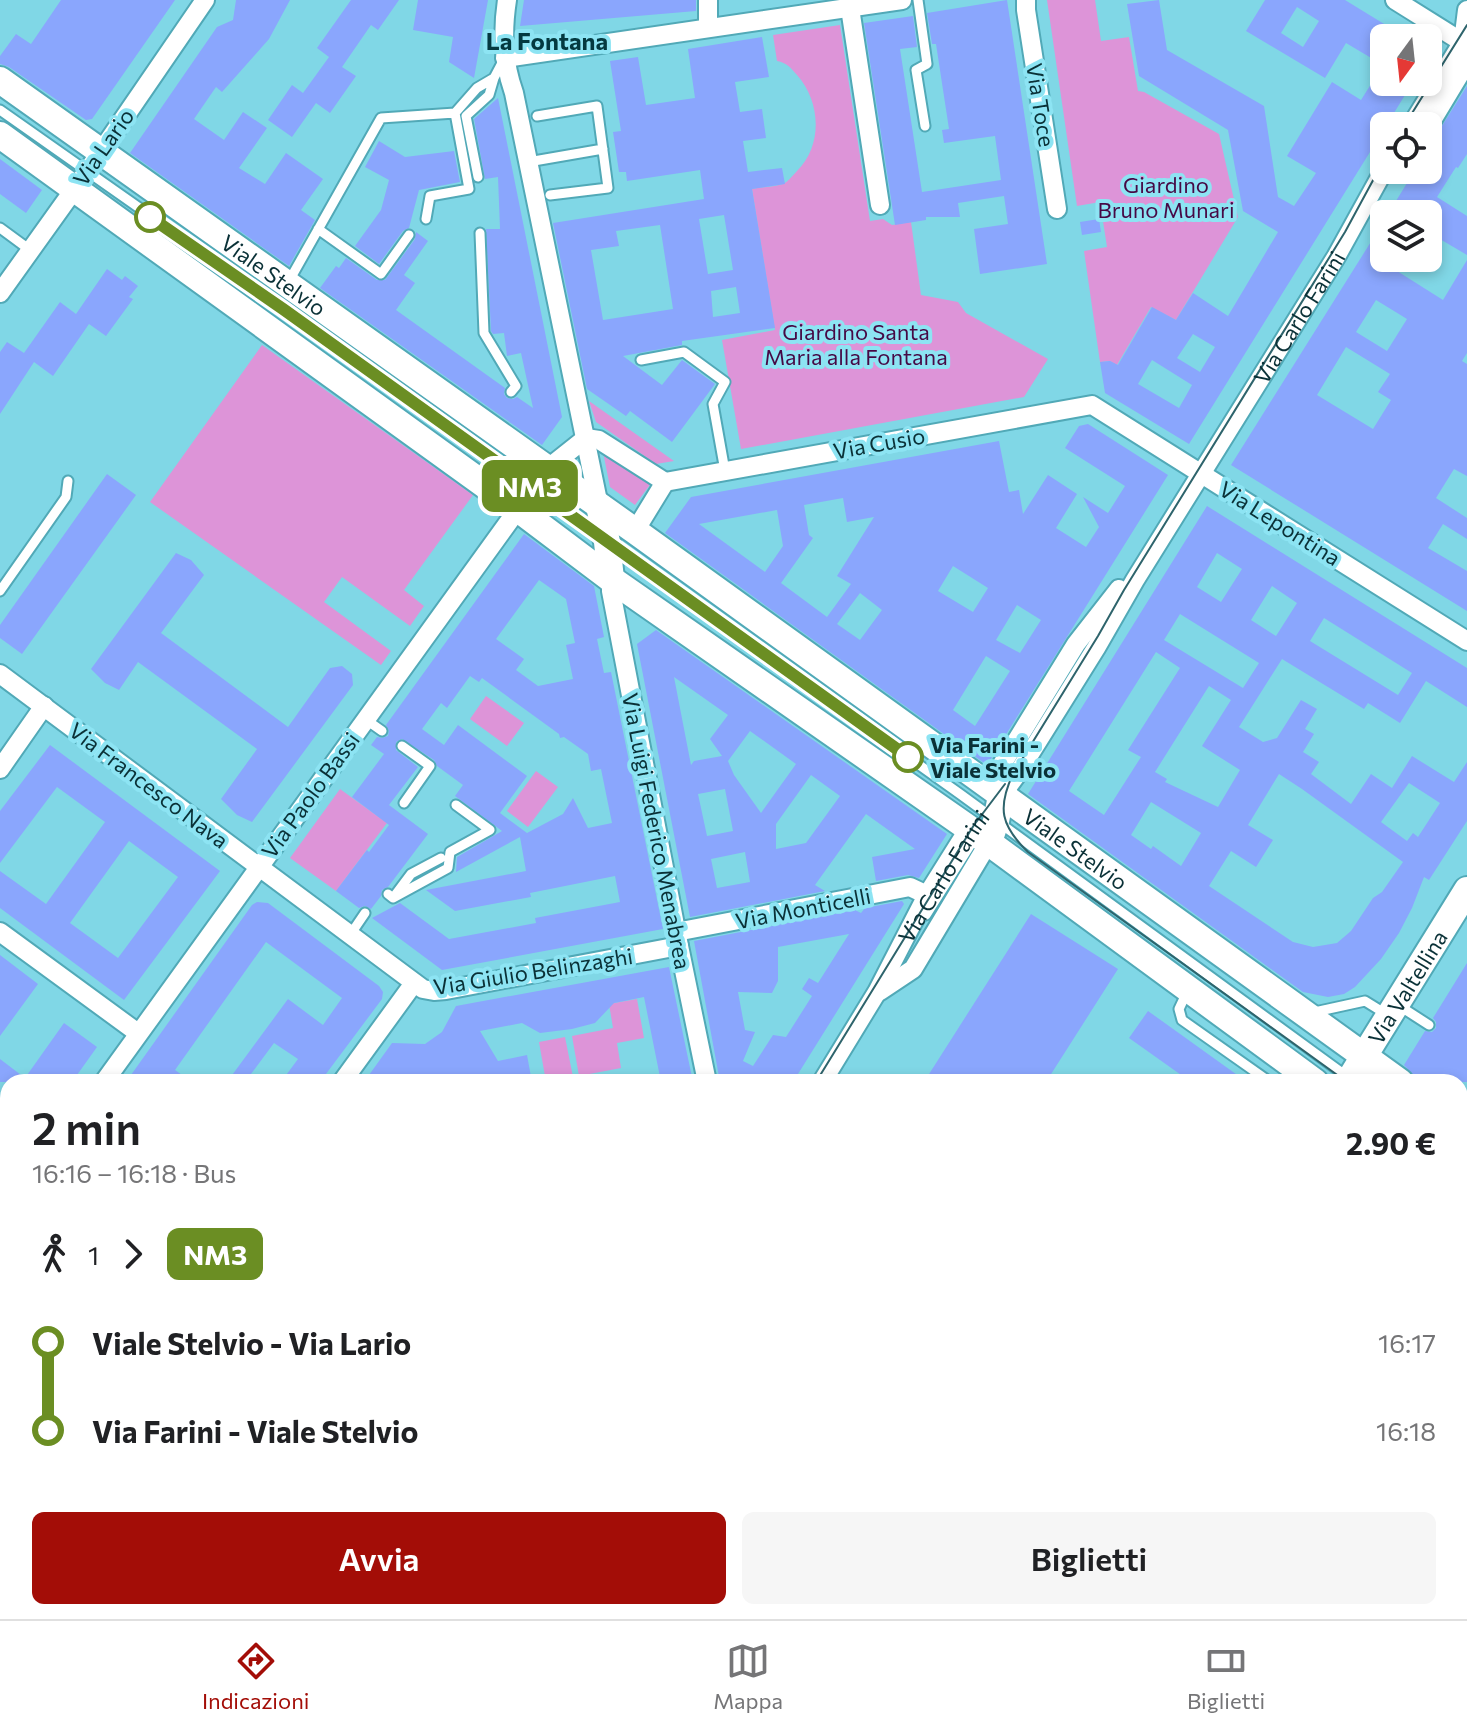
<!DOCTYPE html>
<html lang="it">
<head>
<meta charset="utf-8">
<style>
  :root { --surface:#fff; --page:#f6f6f6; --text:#202124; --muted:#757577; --line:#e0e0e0; --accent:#a30d07 }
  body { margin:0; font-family:Commissioner,sans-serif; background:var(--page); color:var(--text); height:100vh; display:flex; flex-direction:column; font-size:30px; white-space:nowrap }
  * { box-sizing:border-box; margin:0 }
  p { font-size:26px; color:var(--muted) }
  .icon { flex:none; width:44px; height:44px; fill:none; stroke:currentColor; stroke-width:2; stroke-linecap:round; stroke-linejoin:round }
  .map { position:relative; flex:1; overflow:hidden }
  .side { position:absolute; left:0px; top:1074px; width:1468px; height:546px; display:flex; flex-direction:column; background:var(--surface); border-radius:24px 24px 0 0; box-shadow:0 4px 12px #0003 }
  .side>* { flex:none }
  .badge { padding:0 16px; border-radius:12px; font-size:28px; line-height:52px }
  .needle { width:52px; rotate:195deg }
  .buttons { position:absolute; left:1370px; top:24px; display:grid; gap:16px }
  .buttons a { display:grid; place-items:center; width:72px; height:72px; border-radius:12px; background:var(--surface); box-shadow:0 4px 12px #0003; font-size:40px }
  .map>.badge { position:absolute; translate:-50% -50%; box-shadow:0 0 0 4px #fff }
  .legs { display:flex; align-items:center; gap:12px; height:88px; padding:0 32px; font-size:26px }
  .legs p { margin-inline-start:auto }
  .overview { display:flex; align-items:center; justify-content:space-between; height:136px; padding:0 32px }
  h1 { font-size:44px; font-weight:600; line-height:60px }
  .button { display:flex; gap:16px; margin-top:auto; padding:16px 32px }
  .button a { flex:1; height:92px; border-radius:12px; background:var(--accent); color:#fff; font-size:32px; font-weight:600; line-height:92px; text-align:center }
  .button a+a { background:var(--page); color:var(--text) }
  ul { padding:0 32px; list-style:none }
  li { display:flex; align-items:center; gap:28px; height:88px; font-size:30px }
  li i { display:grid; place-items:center; width:12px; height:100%; margin:0 10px; background:currentColor }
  li i::after { content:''; width:20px; height:20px; margin:-10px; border:6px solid; border-radius:50%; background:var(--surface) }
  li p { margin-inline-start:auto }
  li:first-child i { background:linear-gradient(#0000 50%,currentColor 0) }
  li:last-child i { background:linear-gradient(currentColor 50%,#0000 0) }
  .tab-bar { display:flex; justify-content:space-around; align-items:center; height:112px; border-top:2px solid var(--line); background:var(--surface); font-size:22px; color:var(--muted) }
  .tab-bar a { display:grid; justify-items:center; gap:4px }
  .tab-bar .active { color:var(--accent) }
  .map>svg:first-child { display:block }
</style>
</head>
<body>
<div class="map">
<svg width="1467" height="1619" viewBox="0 0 1467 1619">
  <rect width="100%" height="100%" fill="#80d7e6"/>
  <!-- green -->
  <path fill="#dd94d8" d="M1047,0H1095L1101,41L1129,37L1138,91L1144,92L1219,134L1238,217L1176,320L1151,307L1117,365L1110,361L1100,362L1084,251L1107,247L1100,202L1077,206Z
    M840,25L870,221L883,219L892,225L911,222L921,295L958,302L966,313L1048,359L1024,397L741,449L722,340L775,330L752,189C761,187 774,187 783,184C788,182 793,175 797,171C823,145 821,102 797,75C790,67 787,63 777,61L773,35Z
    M262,345L473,495L404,590L424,606L410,626L342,577L324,602L391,651L381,665L150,502Z
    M589,401L674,461L656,464L596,422Z
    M602,447L652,482L635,505L610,487Z
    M486,696L524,723L507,746L470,719Z
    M536,771L558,787L528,827L507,811Z
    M340,789L387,823L336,891L290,858Z
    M637,999L644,1038L617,1043L621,1068L579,1076L572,1036L613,1028L609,1004Z
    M565,1037L573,1077L546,1082L539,1042Z
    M0,1363H8V1514H0Z
    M0,1586H8V1612H397L392,1619H0Z
    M853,1612H990L996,1618L878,1619L853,1614Z"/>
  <!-- building -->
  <path fill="#8aa6fd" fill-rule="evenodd" d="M61,0H175L92,119L86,120L9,67L0,64V56L16,34L31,44Z
    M236,0H290L269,39L222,92L216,87L194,119L224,140L243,112L267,128L239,168L265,184L286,153L323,179L301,210L315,220L289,266L130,153L217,27L233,20Z
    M351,0H399L378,30L371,25L342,67L356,76L330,113L316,103L292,137L268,120L292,85L303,93L329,57L317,48Z
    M418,0H488L474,78L449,62L453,37L413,30Z
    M524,0H696V11L520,26Z
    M1007,0L1047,264L980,274L974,229L1008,224L1004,196L958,203L960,217H926V220L895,225L864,23L913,16L917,47L900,49L922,192L1001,180L995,136L944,143L942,130L949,129L936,44H932L927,13Z
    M1159,0L1167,50L1264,106L1278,197L1294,206L1316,173L1287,156L1332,82L1361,100L1383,65L1346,43L1325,78L1246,31L1265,0H1345L1407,38H1384V82H1413L1386,126H1384L1383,131L1189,444L1105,393L1100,362L1110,361L1118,365L1152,307L1176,320L1193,293L1228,316L1278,232L1243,211L1228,130L1139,76L1127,4ZM1297,7L1319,21L1303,47L1281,33ZM1193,334L1215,347L1200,372L1177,358ZM1152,360L1192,385L1179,408L1138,384Z
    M762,37L769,77L735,82L740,112L762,109L766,138L743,141L748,172L782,168L785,184L752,189L775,328L682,341V345L623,356L662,385L682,360L715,384L672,442L630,411L626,416L587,389L553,223L704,199L700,170L627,181L626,172H619L613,132L621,131L610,61L638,57L646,105L695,98L688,49ZM724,215L733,270L708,274L699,219ZM660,225L673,309L603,320L591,250L619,246L616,231ZM736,287L740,313L713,317L711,291Z
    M1467,86V154L1458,168L1456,167L1437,197L1467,216V255L1428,232V214H1388L1415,170H1428V148Z
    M498,98L562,417L542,445L320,288L336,266L339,268L346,258L377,280H385L415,239L416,232L428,241L404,275L415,283L396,310L505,388L504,394L507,398L513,399L517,397L533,408L521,353L507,356L504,333L493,334L491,331L486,229H500L498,177L485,179L474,119Z
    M379,141L405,157L454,151L460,182L419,190L409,228L403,231L379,264L355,246L381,210L389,180L365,167Z
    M0,159L42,190L26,213L0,194Z
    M1099,219L1101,232L1082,235L1080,222Z
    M1384,221V258H1405L1397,271L1443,300L1467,260V353L1462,361L1467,364V476L1454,469L1436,498L1467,518V539L1443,524L1428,548L1467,571V611L1231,465ZM1376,300L1407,319L1387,351L1356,332ZM1346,347L1390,374L1378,392L1391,400L1373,429L1317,395Z
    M107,269L122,280L125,276L138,286L129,297L133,299L106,336L89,324L53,376L34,362L0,414V352L7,342L24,353L60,302L76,314Z
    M1088,424L1168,475L987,765L665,533L691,497L999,441L1009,492L1019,490L1023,514L1048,475L1077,494L1056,528L1086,547L1099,527L1083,497L1108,513L1125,486L1065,448L1079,426ZM843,498L847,522L874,517L837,576L851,584L827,617L781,583L813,538L809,535L804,505ZM777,510L783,546L765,572L699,524ZM953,566L988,588L973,612L938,591ZM860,593L882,610L860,640L837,624ZM1017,605L1041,620L1020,653L996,640ZM986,656L1010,671L975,726L953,710Z
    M107,474L136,495L22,654L0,638V625Z
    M1207,506L1467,668V707L1426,681L1400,723L1368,703L1364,709L1282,659L1239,727L1263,742L1277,738L1301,700L1317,709L1305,729L1314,734L1303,752L1319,762L1311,774L1351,804L1371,774L1392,788L1412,756L1454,782L1467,762V821L1429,880L1424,877L1412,908L1399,933L1381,959L1355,987L1344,994L1328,997L1303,992L1028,794ZM1217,553L1242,569L1221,602L1197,587ZM1272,586L1297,603L1276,636L1251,620ZM1180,614L1259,663L1243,688L1164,640ZM1324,618L1412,673L1398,695L1310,641ZM1156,652L1180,668L1128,750L1141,757L1104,815L1069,791ZM1209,686L1231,700L1202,746L1240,770L1218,807L1165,782L1167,779L1155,772ZM1279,774L1302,789L1403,862L1382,892L1373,898L1351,931L1337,943L1313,947L1293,942L1209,886L1231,851L1256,867L1273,840L1248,825ZM1409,783L1440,803L1418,837L1413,833L1407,841L1381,822ZM1151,802L1201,833L1181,866L1153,846L1151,849L1131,835Z
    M524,534L594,586L604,637L597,639L604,673L611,672L663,929L442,970L372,918L400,903L449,939L536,923L535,918L620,902L615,876L530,893L531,897L455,911L426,890L526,871L520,837L456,872L457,857L502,831L455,796L463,785L437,766L434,760L402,739L396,742V750L418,767L389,805L428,834L388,887L382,890L381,896L371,909L365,906L359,908L336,891L367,850L369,852L389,825L352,797L384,754L371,745L377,737L382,738L388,736L389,731L386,725ZM539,580L566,599L575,643L566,645L573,679L538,686L516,670L524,659L496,639ZM470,676L479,682L482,678L559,734L560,738L564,737L588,754L591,771L601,769L612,823L588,828L573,798L563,814L527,833L500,813L527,776L458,725L444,745L422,729L441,703L447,708Z
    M176,553L191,560L204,575L161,633L288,727L330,668L342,666L352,674L353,685L252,822L237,815L221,799L257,749L138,662L119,690L105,683L91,669Z
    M656,630L947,834L919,878L908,875L876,881L872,857L915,849L866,814L815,885L825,891L690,917L637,644ZM674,677L728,715L710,739L722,756L694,761L691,765ZM750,731L796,764L761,813L734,775L728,761ZM811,775L840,796L806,843L776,849V824ZM725,789L733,831L707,836L698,794ZM745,852L750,882L717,888L711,859Z
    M50,745L220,871L124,1000L0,908V871L46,904L105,822L57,787L0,863V811ZM129,841L178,877L118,958L70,923Z
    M902,901L904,904L793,1082H720L694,941L855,910L861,913L865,908ZM849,934L818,983L809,978L802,989L812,996L786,1037L773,1035L753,1066L743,1061L755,1032L745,1030L738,992L772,993L778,981V947Z
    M257,902L268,903L379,986L383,992L382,999L320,1082H281L298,1059L274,1043L245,1082H227L288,999L323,1025L342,998L266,942L175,1070L192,1082H126L252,905Z
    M1031,914L1118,969L1046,1082H924Z
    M0,955L38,984L0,1036Z
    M1467,963V1082H1420L1404,1065L1425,1031L1432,1032L1436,1028V1022L1433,1018Z
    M669,967L693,1082H661L644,997L614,1003L595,1023L572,1029L540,1033L522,1023L480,1031L498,1061L527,1055L532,1082H364L392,1043L425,1044L442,1032L456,1006Z
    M1148,1011L1162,1021L1247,1082H1191L1129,1038Z
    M64,1023L97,1047L72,1082H0V1059L25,1078Z"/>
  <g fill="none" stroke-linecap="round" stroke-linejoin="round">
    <!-- lane casing -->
    <g stroke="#51a9b7" stroke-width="13">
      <path id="lane" d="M918,0L927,64L916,70L925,126
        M0,110L283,309L600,537
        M537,116L597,106L608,188L550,195
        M528,162L603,149
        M478,177L466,116L489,95L494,78
        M426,219L430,196L469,189L455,113L477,88L494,78L503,61
        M0,228L30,250
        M318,229L381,274L409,235
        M480,233L484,333L516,386L511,392
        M289,281L381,118L455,113
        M641,360L684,352L725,382L713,404L725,471
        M612,546L960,794L1349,1078
        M0,591L66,497L68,481
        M365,719L382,731
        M402,746L430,766L404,803
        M388,894L393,898L411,874L441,858
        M393,898L448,868L450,852L490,830L456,805
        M926,915L976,836
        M350,935L365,913
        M1187,992L1179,1009L1182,1020L1270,1082
        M1398,1005L1429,1025
        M1310,1013L1365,1001L1386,1014
        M1460,1157L1467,1162
        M0,1357H8
        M0,1520H8
        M0,1577H8"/>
    </g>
    <!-- street casing -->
    <g stroke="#51a9b7" stroke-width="22">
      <g id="street">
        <path d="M507,0C502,33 503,62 514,93L599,506"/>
        <path d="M1026,0V10L1057,209"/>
        <path d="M1395,0L1467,45"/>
        <path d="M850,8L880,205"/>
        <path d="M708,27V0"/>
        <path d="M505,58L902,0"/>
        <path d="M1411,126L1464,40"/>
        <path d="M1428,127L1463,69V42L1467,10"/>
        <path d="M0,293L98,156L205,0"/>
        <path d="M547,469L586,438L599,440L665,482"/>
        <path d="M665,482L1092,405L1467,641"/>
        <path d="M635,531L665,482"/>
        <path d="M611,579V591L679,946L707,1082"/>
        <path d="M0,674L423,989L434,991L446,990L679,946"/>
        <path d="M0,769L44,706"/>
        <path d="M988,787L1076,644L1119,589"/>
        <path id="s1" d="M1001,796L1018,773L1096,648L1135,580L1336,257L1384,170"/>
        <path d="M0,932L138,1033"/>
        <path d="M676,932L910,887L927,895"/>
        <path d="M880,991L913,969L989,842"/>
        <path d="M104,1082L518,509"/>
        <path d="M342,1082L414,983"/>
        <path d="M822,1082L877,992L927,895L969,828"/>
        <path d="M0,1227L8,1217"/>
        <path d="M827,1612L829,1619"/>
        <path d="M556,1619V1612"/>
      </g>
    </g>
    <!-- secondary casing -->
    <g stroke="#51a9b7" stroke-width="30">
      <g id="secondary">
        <path id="s2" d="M0,80L635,531L1400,1082"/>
        <path d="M0,135L518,509L611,579L977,834L1315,1082"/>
        <path d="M599,506L607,542L611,579"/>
        <path d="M989,842L996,821L1001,796"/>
        <path id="s3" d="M1348,1082L1467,890"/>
        <path d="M1460,1126L1467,1131"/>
        <path d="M1460,1186L1467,1191"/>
        <path d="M457,1612L461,1619"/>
        <path d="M798,1614L799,1619"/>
        <path d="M489,1619L493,1612"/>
        <path d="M1015,1619L1019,1612"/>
      </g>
    </g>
    <!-- primary casing -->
    <g stroke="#51a9b7" stroke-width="34">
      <path id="primary" d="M0,1181L8,1187
        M0,1255L8,1261
        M731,1612L774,1619
        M1075,1612L1117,1619"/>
    </g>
    <!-- lane -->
    <use href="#lane" stroke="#fff" stroke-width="9"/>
    <!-- street -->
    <use href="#street" stroke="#fff" stroke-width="18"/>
    <!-- secondary -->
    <use href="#secondary" stroke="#fff" stroke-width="26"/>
    <!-- primary -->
    <use href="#primary" stroke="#fff" stroke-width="30"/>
    <!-- tram -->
    <g stroke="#2e646c" stroke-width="2">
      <path d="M1404,126L1467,25"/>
      <path id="s4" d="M816,1082L974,825L1005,784"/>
      <path d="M1347,1082L1028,852C1001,826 997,808 1013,774L1098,636L1124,590L1345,232L1384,160"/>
      <path d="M1460,1163L1467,1168"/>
      <path d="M816,1612L817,1619"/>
    </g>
  </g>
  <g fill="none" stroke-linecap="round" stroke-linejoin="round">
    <!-- line-1 casing -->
    <g stroke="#fff" stroke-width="18">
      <path id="line-1" d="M150,217L283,309L908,757"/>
    </g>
    <!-- line-1 -->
    <use href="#line-1" stroke="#6b8e23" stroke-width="12"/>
  </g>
  <!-- markers -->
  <g fill="#fff" stroke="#6b8e23" stroke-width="4">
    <circle cx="150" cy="217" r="14"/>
    <circle cx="908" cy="757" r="14"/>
  </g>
  <g text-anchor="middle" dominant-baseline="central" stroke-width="8" stroke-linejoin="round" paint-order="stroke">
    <!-- street labels -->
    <g font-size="22" fill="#0a3137" stroke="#8de4f3">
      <text transform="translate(1041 105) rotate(81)">Via Toce</text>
      <text transform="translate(103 147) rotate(-55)">Via Lario</text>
      <text stroke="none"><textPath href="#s2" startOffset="336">Viale Stelvio</textPath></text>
      <text stroke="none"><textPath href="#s1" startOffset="564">Via Carlo Farini</textPath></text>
      <text transform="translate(879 443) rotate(-10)">Via Cusio</text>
      <text transform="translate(1280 523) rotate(32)">Via Lepontina</text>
      <text transform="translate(149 785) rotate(37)">Via Francesco Nava</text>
      <text transform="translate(310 795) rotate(-54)">Via Paolo Bassi</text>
      <text transform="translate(657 831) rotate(79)">Via Luigi Federico Menabrea</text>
      <text stroke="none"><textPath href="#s2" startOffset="1322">Viale Stelvio</textPath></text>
      <text stroke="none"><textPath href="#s4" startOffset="242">Via Carlo Farini</textPath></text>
      <text transform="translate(803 908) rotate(-11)">Via Monticelli</text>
      <text transform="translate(533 971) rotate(-9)">Via Giulio Belinzaghi</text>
      <text stroke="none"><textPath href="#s3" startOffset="112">Via Valtellina</textPath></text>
    </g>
    <!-- park labels -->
    <g font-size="22" fill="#460945" stroke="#8de4f3">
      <text x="1166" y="184">Giardino<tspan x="1166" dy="25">Bruno Munari</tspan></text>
      <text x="856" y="331">Giardino Santa<tspan x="856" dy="25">Maria alla Fontana</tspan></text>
    </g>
    <!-- stop labels -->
    <g font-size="22" font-weight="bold" fill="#0a3137" stroke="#8de4f3" text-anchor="start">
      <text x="930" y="744">Via Farini -<tspan x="930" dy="25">Viale Stelvio</tspan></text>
    </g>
    <!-- neighbourhood labels -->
    <g font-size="24" font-weight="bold" fill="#043940" stroke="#8de4f3">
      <text x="547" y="40">La Fontana</text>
    </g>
  </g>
</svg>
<div class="buttons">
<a><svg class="needle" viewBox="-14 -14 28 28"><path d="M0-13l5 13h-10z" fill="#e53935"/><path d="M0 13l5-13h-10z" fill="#757577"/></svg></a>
<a><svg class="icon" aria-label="locate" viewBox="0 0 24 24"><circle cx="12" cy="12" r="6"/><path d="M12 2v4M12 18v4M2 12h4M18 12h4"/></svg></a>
<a><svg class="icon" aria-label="layers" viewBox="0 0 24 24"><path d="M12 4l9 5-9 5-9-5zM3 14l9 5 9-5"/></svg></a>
</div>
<b class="badge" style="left:530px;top:486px;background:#6b8e23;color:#fff">NM3</b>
<section class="side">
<div class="overview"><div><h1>2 min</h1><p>16:16 – 16:18 · Bus</p></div><b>2.90 €</b></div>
<div class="legs"><svg class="icon" aria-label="walk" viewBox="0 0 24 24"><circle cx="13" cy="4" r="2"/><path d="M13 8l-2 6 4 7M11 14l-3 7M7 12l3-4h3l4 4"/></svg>1<svg class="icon" aria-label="forward" viewBox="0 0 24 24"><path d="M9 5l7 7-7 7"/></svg><b class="badge" style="background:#6b8e23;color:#fff">NM3</b></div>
<ul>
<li><i style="color:#6b8e23"></i><b>Viale Stelvio - Via Lario</b><p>16:17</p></li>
<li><i style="color:#6b8e23"></i><b>Via Farini - Viale Stelvio</b><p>16:18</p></li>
</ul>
<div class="button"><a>Avvia</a><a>Biglietti</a></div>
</section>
</div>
<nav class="tab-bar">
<a class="active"><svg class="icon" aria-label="directions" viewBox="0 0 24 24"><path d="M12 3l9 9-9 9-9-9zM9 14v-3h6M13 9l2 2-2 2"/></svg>Indicazioni</a>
<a><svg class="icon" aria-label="map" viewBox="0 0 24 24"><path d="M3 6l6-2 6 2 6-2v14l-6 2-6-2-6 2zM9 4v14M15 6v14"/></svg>Mappa</a>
<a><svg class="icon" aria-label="tickets" viewBox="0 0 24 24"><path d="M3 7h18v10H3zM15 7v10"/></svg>Biglietti</a>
</nav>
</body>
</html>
